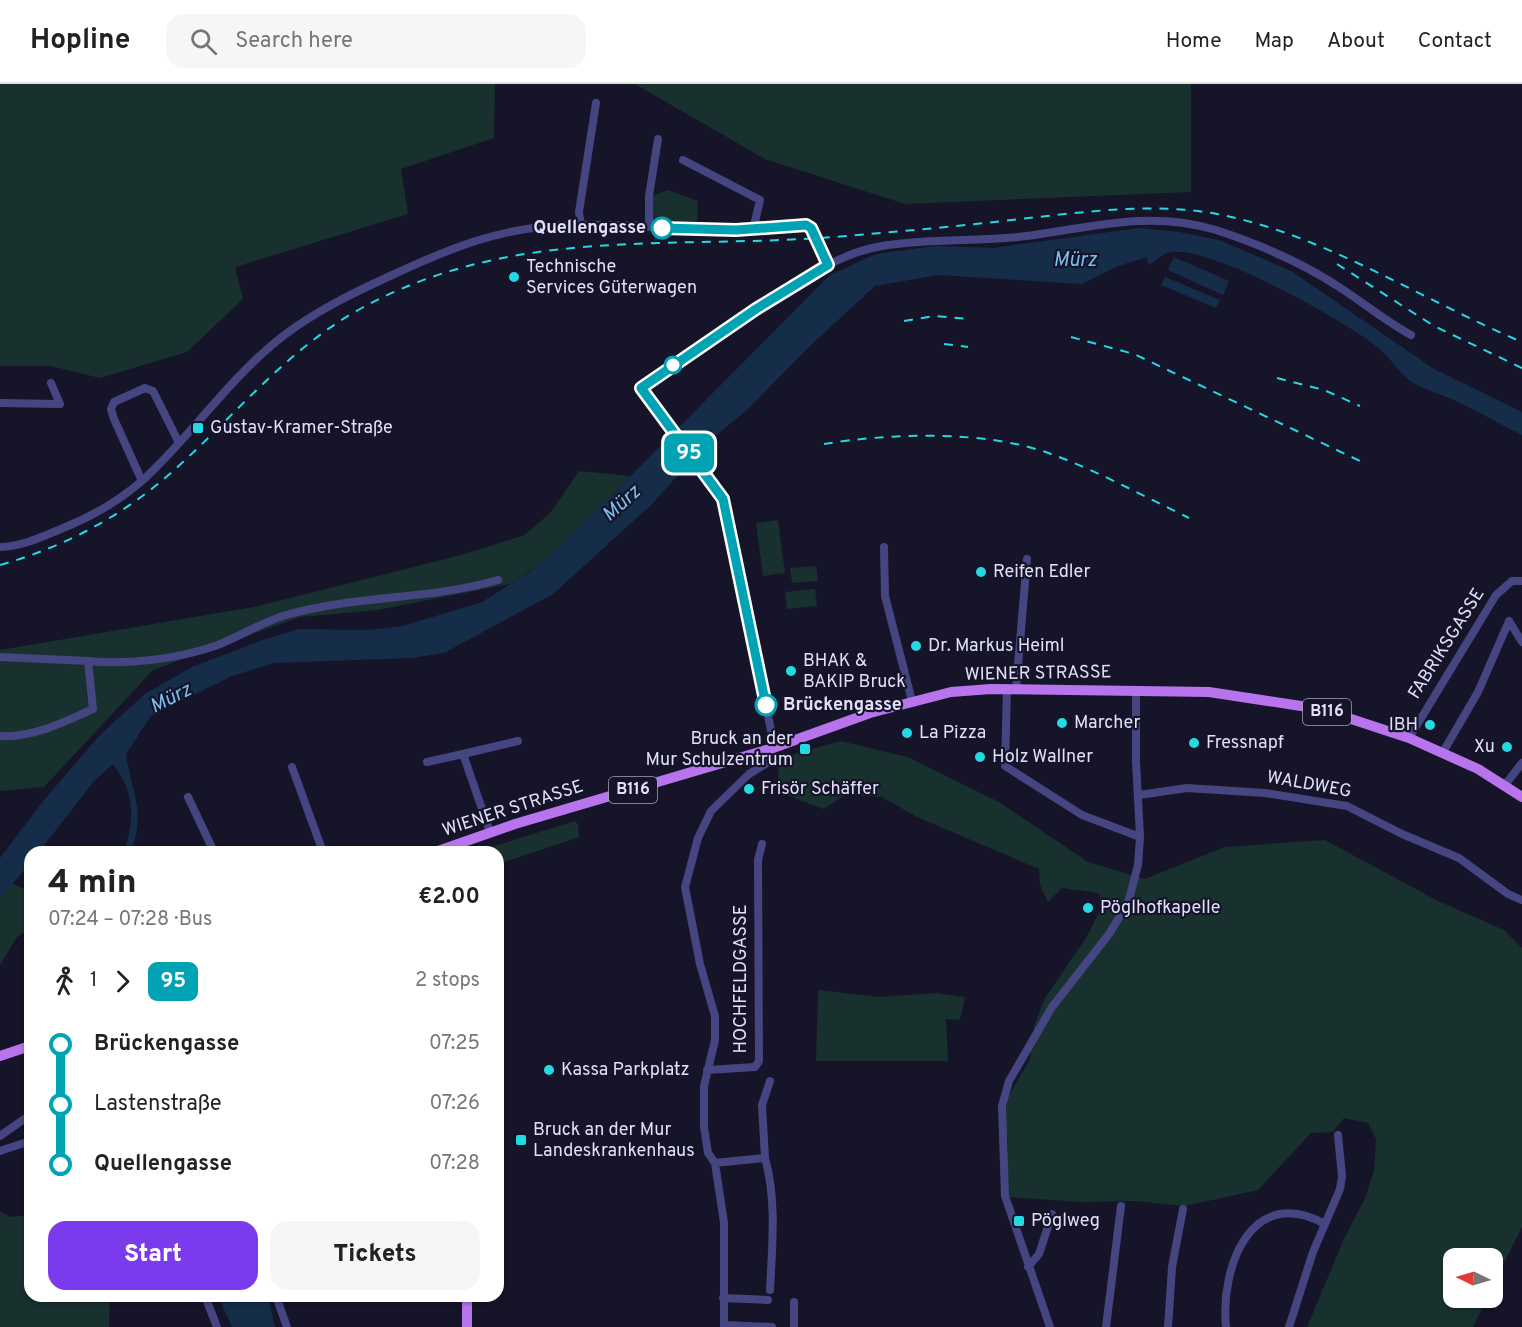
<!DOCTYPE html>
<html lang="en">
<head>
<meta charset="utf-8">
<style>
  :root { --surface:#fff; --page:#f6f6f6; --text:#222; --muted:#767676; --line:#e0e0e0; --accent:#7c3aed }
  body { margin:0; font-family:Overpass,sans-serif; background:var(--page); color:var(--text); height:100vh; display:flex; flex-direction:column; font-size:22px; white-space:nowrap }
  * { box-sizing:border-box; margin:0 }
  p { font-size:20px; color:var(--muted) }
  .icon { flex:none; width:33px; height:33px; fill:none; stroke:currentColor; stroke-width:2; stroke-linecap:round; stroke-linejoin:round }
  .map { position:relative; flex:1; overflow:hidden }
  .details { position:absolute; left:24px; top:762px; width:480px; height:456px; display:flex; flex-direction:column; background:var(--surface); border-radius:18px; box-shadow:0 2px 4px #0004 }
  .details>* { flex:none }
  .badge { padding:0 12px; border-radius:9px; font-size:21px; line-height:39px }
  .needle { width:39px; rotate:275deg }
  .controls { position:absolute; left:1443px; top:1164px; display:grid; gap:12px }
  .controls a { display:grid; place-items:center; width:60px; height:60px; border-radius:12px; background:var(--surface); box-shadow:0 2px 4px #0004; font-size:30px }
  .map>.badge { position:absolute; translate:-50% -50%; box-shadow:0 0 0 3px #fff }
  .legs { display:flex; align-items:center; gap:9px; height:66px; padding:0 24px; font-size:20px }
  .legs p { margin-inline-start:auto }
  .summary { display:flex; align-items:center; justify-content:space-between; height:102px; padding:0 24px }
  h1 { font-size:33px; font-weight:800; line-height:45px }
  .cta { display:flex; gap:12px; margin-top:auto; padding:12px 24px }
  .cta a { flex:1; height:69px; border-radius:18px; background:var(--accent); color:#fff; font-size:24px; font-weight:800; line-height:69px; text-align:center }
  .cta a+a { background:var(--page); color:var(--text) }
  ul { padding:0 24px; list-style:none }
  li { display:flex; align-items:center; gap:21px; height:60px; font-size:22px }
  li i { display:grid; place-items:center; width:9px; height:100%; margin:0 8px; background:currentColor }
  li i::after { content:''; width:15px; height:15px; margin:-8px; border:4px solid; border-radius:50%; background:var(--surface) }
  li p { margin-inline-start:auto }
  li:first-child i { background:linear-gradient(#0000 50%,currentColor 0) }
  li:last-child i { background:linear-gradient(currentColor 50%,#0000 0) }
  header { display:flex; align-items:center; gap:36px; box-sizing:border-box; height:84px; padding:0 30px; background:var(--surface); border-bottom:2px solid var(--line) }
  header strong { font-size:28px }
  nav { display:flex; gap:33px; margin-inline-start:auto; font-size:21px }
  .search { width:420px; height:54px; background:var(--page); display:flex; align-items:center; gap:15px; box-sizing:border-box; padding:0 21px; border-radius:18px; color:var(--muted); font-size:22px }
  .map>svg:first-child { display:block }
</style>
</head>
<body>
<header>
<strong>Hopline</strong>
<div class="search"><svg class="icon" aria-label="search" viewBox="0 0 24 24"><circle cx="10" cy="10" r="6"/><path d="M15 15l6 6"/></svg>Search here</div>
<nav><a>Home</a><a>Map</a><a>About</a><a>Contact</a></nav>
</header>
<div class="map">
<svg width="1522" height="1243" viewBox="0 0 1522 1243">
  <rect width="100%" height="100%" fill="#161428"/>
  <!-- green -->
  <path fill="#18312f" d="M0,0H495L494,54L401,85L408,130L235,183L243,215L187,268L100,294L51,282H0Z
    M635,0H1191V108L905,120L765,75Z
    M668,106L698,117L697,137H653V112Z
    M579,387L630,392C593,430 556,472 510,500L377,526L300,533L153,586L44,703L0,707V566L254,523L457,472L525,451L551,428Z
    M778,436L785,489L763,492L756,439Z
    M816,482L818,497L792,499L790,484Z
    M815,505L817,522L787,525L785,508Z
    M840,657L908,673L999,718L1088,778L1145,795L1225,763L1325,756L1438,817L1504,846L1522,864V1143L1493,1201L1492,1174H1454V1214H1487L1473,1243H1307L1344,1155L1365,1114L1374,1087L1376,1055L1368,1039L1344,1034L1333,1048L1311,1049L1258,1106L1185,1122L1135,1117L1082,1118L1008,1113V1057L1005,1044L1007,1015L1030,975L1034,942L1045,914L1086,854L1102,823L1099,809L1062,804L1048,818L1040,801L1039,785L917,733L882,713L845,711L823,725L779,708L778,675Z
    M575,737L578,740L579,753L498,780V768H475Z
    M12,799L30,808V844L17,853L0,881V814Z
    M818,906L880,913L936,909L965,913L960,936L946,935L948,977H816Z
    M0,1127L10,1133L30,1131V1212H110L109,1243H0Z"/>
  <!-- water -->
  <path fill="#162d4a" d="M1139,144L1179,148L1219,156L1291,187L1434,285L1522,328V351C1498,339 1474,325 1449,314C1438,309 1426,306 1415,300C1399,291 1391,273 1376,262C1345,237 1204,157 1167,169C1160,171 1155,178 1148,181L1147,173L1118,182L1082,200L938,191L875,202L810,262L746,327L710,356L651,421L553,510L444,569L412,574L274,579L232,592L151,632L126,670C132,711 146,725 131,768H124C135,735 135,708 113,680L94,697L39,768H30V780L0,814V774L44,716L100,651L145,610L192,583L263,556L299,545L368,546L403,542L482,518L529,488L568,455L830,191L876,170L935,162L993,164Z
    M1174,173L1229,197L1223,211L1168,186Z
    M1165,193L1220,216L1216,224L1161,201Z
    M218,1212H268L275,1243H232Z"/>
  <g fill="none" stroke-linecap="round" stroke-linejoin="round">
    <!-- minor-tunnel -->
    <path stroke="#343248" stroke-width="8" stroke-dasharray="8 4" stroke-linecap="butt" d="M814,150L823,170"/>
    <!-- minor -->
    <path stroke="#454681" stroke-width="8" d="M683,76L760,116L753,146
      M581,141L579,128L596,19
      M649,143V112L658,55
      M823,170L828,181
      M0,319L60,320L51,299
      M142,397L114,335L111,325L114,318L145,304L153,307L179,359
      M0,463C20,463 42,453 61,445C91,433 119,417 143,396C192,351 230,293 283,252C316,227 353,209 390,192C450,164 501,143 569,141C648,139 726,150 806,141L814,150
      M884,463L885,512L912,617
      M1509,537L1522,558
      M0,573L88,577L93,625C65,638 32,654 0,652
      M88,577C128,581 177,575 215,562C239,553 262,538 286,531C356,511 429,516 498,496
      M1007,605L1005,682L1082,731L1140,753
      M1016,605L1027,475
      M1409,654L1496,511L1512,497H1522
      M1443,668L1478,608L1509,537
      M463,670L518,657
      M427,678L463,670L490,748
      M292,683L323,768
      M1505,701L1522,679
      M1139,711L1187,704L1265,709L1347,722L1402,750L1459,774L1508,810L1522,816
      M188,713L214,768
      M707,986L755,983L759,977L758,776L762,760
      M0,1052L30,1031
      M0,1067L30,1057
      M765,1074C777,1116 772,1163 770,1206
      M715,1079L765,1074L762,1021L770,997
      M1028,1183L1039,1170L1052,1130
      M205,1212L217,1243
      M276,1212L287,1243
      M723,1214L768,1216
      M794,1218V1243
      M724,1241L772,1243
      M724,1243V1139L715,1079L708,1069L704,1043V1002L715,956V932L700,880L685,803L698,754L711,727L749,690L772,676V651L723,415L641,304C686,273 730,241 776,212C809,192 843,168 882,162C931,154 979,158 1027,152C1093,143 1149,126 1216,146C1259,160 1301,178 1339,203C1364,219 1385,237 1411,251
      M1050,1243L1005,1112L1002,1022L1009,997L1052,923L1109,850L1128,819L1138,781L1140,753L1136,677V606
      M1106,1243L1121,1122
      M1168,1243L1172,1183L1183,1125
      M1226,1243C1220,1184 1251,1099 1325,1140
      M1289,1243L1313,1168L1340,1105L1342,1092L1338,1051"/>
    <!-- major -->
    <path stroke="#b874ed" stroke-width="10" d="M435,768L515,740L773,664L870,629L951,608L991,605L1209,608L1301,622L1342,632L1409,654L1478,685L1522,713
      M0,972L30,962
      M467,1212V1243"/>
    <!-- rail -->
    <path stroke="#24dae2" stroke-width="2" stroke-dasharray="9 8" stroke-linecap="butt" d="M1337,180L1434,242L1522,284
      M904,237L935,232L970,235
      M1071,253L1134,270L1360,377
      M944,260L968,263
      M1277,294L1324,306L1360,322
      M824,360C891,349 987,346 1051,370C1098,387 1143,412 1189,434
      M0,481C64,463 123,432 173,387C235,332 286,266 360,225C516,139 678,167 846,152C904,147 962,142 1020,135C1086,128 1151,118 1217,130C1321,149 1424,217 1522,258"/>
  </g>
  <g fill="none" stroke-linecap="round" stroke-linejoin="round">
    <!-- line-1 casing -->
    <g stroke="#fff" stroke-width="14">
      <path id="line-1" d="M662,144L736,146L806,141L811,144L828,181L756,225L641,304L723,415L766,621"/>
    </g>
    <!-- line-1 -->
    <use href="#line-1" stroke="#00a3b4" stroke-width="9"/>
  </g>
  <!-- markers -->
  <g fill="#fff" stroke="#00a3b4" stroke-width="3">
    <circle cx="662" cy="144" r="10"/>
    <circle cx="673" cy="281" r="8"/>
    <circle cx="766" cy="621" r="10"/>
  </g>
  <g fill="#24dae2" stroke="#161428" stroke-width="2">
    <circle cx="514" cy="193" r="6"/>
    <rect x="192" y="338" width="12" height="12" rx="3"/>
    <circle cx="981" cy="488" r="6"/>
    <circle cx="916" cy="562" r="6"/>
    <circle cx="791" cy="587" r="6"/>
    <circle cx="1062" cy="639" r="6"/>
    <circle cx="1430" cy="641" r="6"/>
    <circle cx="907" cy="649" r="6"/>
    <circle cx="1194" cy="659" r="6"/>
    <circle cx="1507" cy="663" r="6"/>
    <rect x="799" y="659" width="12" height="12" rx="3"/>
    <circle cx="980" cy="673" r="6"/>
    <circle cx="749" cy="705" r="6"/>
    <circle cx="1088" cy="824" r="6"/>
    <circle cx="549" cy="986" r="6"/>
    <rect x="515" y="1050" width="12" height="12" rx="3"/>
    <rect x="1013" y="1131" width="12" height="12" rx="3"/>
  </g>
  <g text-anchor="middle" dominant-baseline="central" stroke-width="4.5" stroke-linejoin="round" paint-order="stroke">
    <!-- shield labels -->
    <g fill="#161428" stroke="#a4a2bc" stroke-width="1.5">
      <rect x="1303" y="615" width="48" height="26" rx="4.5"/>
      <rect x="609" y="693" width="48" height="26" rx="4.5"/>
    </g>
    <g font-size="16" font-weight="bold" fill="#e1dffb">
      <text x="1327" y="628">B116</text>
      <text x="633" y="706">B116</text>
    </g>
    <!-- stop labels -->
    <g font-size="18" font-weight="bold" fill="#e1dffb" stroke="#161428" text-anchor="end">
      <text x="646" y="144">Quellengasse</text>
      <text x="783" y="621" text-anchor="start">Brückengasse</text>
    </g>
    <!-- poi labels -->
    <g font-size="18" fill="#e1dffb" stroke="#161428" text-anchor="start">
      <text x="526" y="183">Technische<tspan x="526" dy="21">Services Güterwagen</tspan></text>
      <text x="210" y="344">Gustav-Kramer-Straße</text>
      <text x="993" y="488">Reifen Edler</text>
      <text x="928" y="562">Dr. Markus Heiml</text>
      <text x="803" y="577">BHAK &amp;<tspan x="803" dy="21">BAKIP Bruck</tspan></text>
      <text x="1074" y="639">Marcher</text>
      <text x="1418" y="641" text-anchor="end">IBH</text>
      <text x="919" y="649">La Pizza</text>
      <text x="793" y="655" text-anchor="end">Bruck an der<tspan x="793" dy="21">Mur Schulzentrum</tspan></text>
      <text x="1206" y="659">Fressnapf</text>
      <text x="1495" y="663" text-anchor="end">Xu</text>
      <text x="992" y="673">Holz Wallner</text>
      <text x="761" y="705">Frisör Schäffer</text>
      <text x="1100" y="824">Pöglhofkapelle</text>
      <text x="561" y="986">Kassa Parkplatz</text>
      <text x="533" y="1046">Bruck an der Mur<tspan x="533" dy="21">Landeskrankenhaus</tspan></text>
      <text x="1031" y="1137">Pöglweg</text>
    </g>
    <!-- street labels -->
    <g font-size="18" fill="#e1dffb" stroke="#161428">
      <text transform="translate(1447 560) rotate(-58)">FABRIKSGASSE</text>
      <text transform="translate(1038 590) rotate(-1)">WIENER STRASSE</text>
      <text transform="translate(1309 701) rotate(10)">WALDWEG</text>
      <text transform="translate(513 725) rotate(-18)">WIENER STRASSE</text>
      <text transform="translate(741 895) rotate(-90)">HOCHFELDGASSE</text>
    </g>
    <!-- water labels -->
    <g font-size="20" font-style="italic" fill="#7abfed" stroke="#161428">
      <text x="1075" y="177">Mürz</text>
      <text transform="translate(622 420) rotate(-42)">Mürz</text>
      <text transform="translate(171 615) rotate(-27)">Mürz</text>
    </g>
  </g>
</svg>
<div class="controls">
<a><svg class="needle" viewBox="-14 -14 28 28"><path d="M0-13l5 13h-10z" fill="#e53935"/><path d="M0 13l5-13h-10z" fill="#767676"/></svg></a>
</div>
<b class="badge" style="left:689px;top:369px;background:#00a3b4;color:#fff">95</b>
<section class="details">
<div class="summary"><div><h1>4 min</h1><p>07:24 – 07:28 · Bus</p></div><b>€2.00</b></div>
<div class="legs"><svg class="icon" aria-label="walk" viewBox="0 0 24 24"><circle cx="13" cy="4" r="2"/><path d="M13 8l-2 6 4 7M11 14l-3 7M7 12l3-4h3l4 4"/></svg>1<svg class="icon" aria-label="forward" viewBox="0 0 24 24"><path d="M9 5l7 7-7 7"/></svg><b class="badge" style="background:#00a3b4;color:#fff">95</b><p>2 stops</p></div>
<ul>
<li><i style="color:#00a3b4"></i><b>Brückengasse</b><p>07:25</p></li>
<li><i style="color:#00a3b4"></i><span>Lastenstraße</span><p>07:26</p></li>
<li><i style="color:#00a3b4"></i><b>Quellengasse</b><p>07:28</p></li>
</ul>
<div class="cta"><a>Start</a><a>Tickets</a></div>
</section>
</div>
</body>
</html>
